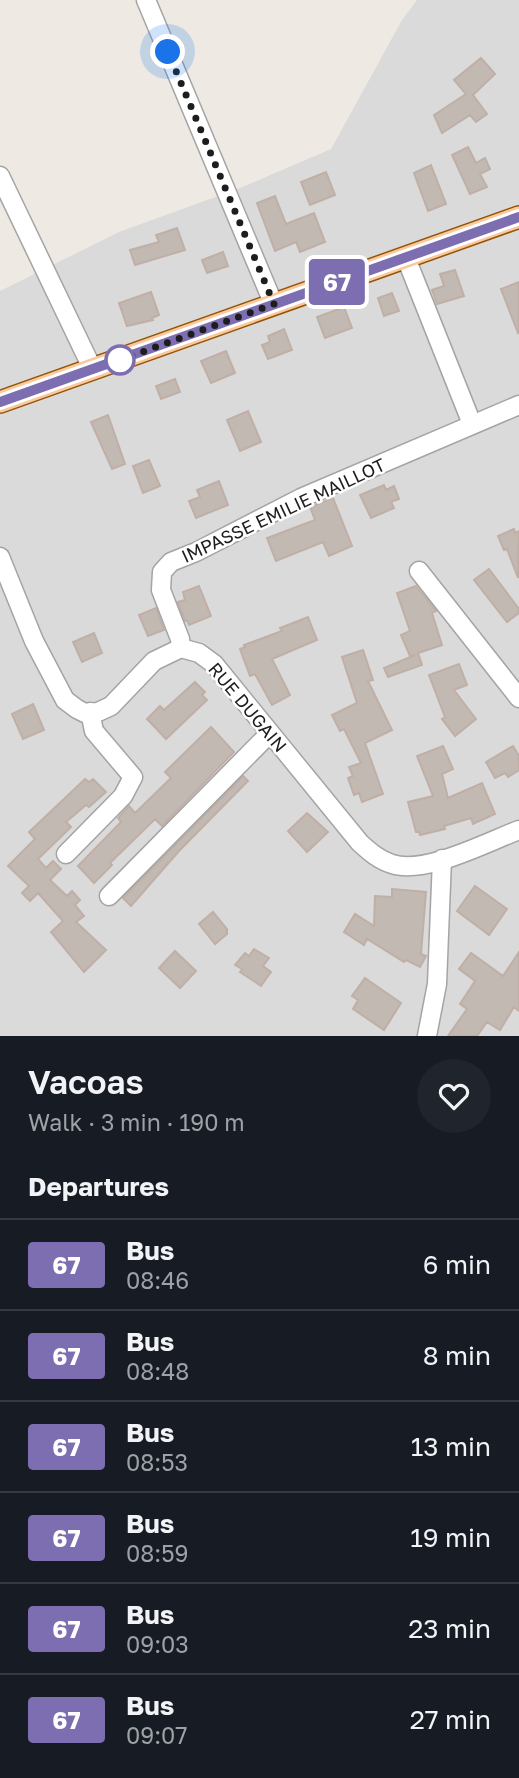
<!DOCTYPE html>
<html lang="en">
<head>
<meta charset="utf-8">
<style>
  :root { --surface:#171b24; --page:#20242c; --text:#f1f3f6; --muted:#9ea1a6; --line:#363941 }
  body { margin:0; font-family:"Golos Text",sans-serif; background:var(--page); color:var(--text); height:100vh; display:flex; flex-direction:column; font-size:26px; white-space:nowrap }
  * { box-sizing:border-box; margin:0 }
  p { font-size:23px; color:var(--muted) }
  .icon { flex:none; width:38px; height:38px; fill:none; stroke:currentColor; stroke-width:2; stroke-linecap:round; stroke-linejoin:round }
  .map { position:relative; height:1036px; overflow:hidden }
  .drawer { display:flex; flex-direction:column; background:var(--surface); flex:1 }
  .drawer>* { flex:none }
  .badge { padding:0 14px; border-radius:5px; font-size:24px; line-height:46px }
  .you { position:absolute; width:35px; height:35px; margin:-18px; border:5px solid #fff; border-radius:50%; background:#1a73e8; box-shadow:0 0 0 10px #1a73e833 }
  .map>.badge { position:absolute; translate:-50% -50%; box-shadow:0 0 0 4px #fff }
  h2 { padding:0 28px; font-size:26px; line-height:63px }
  .round { display:grid; place-items:center; flex:none; width:74px; height:74px; border-radius:37px; background:var(--page) }
  .head { display:flex; align-items:center; justify-content:space-between; height:119px; padding:0 28px }
  h1 { font-size:33px; font-weight:600; line-height:52px }
  ul { padding:0; list-style:none }
  li { display:flex; align-items:center; gap:21px; height:91px; padding:0 28px; border-top:2px solid var(--line) }
  li div { flex:1 }
  li b { display:block; font-size:26px }
  li em { font-style:normal }
  li .badge { min-width:77px; font-weight:700; text-align:center }
  .map>svg:first-child { display:block }
</style>
</head>
<body>
<div class="map">
<svg width="519" height="1036" viewBox="0 0 519 1036">
  <rect width="100%" height="100%" fill="#eeeae3"/>
  <!-- residential -->
  <path fill="#dbdada" d="M417,0H519V1036H0V291L119,232L240,188L331,149L402,20Z"/>
  <!-- building -->
  <path fill="#c3b9b3" stroke="#bfafa6" stroke-width="2" d="M481,58L495,74L473,95L487,114L476,122L470,115L442,133L434,115L466,94L454,80Z
    M468,147L476,163L485,158L490,169L480,174L487,187L470,194L452,155Z
    M431,165L446,204L428,211L414,173Z
    M326,172L335,195L310,205L301,182Z
    M275,196L286,224L314,213L325,242L300,252L296,242L275,251L257,203Z
    M177,228L185,250L135,265L130,250L159,242L156,235Z
    M223,252L228,266L207,273L202,260Z
    M455,270L464,296L437,304L432,290L444,286L440,274Z
    M519,282V332L518,333L501,289Z
    M151,292L159,315L152,318L153,320L127,326L119,303Z
    M392,293L399,311L384,316L378,298Z
    M344,307L352,328L325,338L317,317Z
    M284,329L292,350L268,359L262,345L270,342L268,336Z
    M226,351L235,373L211,383L201,361Z
    M175,379L180,392L161,399L156,386Z
    M248,411L261,442L240,451L227,420Z
    M108,415L125,464L112,469L91,422Z
    M149,460L160,486L143,493L133,466Z
    M219,481L228,505L196,518L189,501L200,497L197,490Z
    M384,485L386,490L394,486L399,499L391,502L394,508L371,518L360,495Z
    M333,498L352,546L329,556L323,542L276,561L267,538L315,520L310,507Z
    M514,529L515,533L519,531L518,578L507,549L504,550L498,536Z
    M489,569L519,609V613L507,622L474,580Z
    M199,586L211,616L189,625L187,620L185,621L178,602L185,600L183,592Z
    M416,586L436,611L432,613L442,645L418,653L422,665L388,677L384,668L415,655L410,656L401,635L410,631L397,593Z
    M156,608L164,630L148,636L139,615Z
    M308,617L317,640L272,659L290,695L272,705L255,674L250,676L240,649L245,647L244,645L282,631L280,628Z
    M94,633L102,653L82,662L73,642Z
    M363,650L373,680L368,681L392,730L365,743L383,794L362,802L359,793L354,795L348,778L353,776L349,767L361,763L344,729L340,731L332,715L357,703L342,657Z
    M459,664L467,685L454,690L476,719L455,736L442,719L445,717L429,675Z
    M195,682L205,692L202,695L207,700L166,739L147,719L160,706L164,710Z
    M33,704L44,730L23,739L12,714Z
    M211,727L234,752L162,826L155,819L110,863L112,865L94,883L78,866L121,822L118,818L129,806L135,813L171,778L165,772Z
    M443,746L453,769L442,774L448,798L482,783L495,814L473,824L471,818L444,826L445,829L420,835L419,832H416L408,802L433,796L417,756Z
    M513,746L519,756V770L508,777L505,773L495,778L486,762Z
    M243,776L248,781L179,851L131,906L123,898Z
    M85,779L89,782L93,779L106,792L89,807L86,805L66,822L71,827L38,859L46,868L53,861L61,869L50,880L67,896L72,891L80,900L75,905L84,916L76,922L106,950L84,972L51,932L63,921L38,893L30,901L22,893L29,886L8,866L35,839L29,832Z
    M307,813L328,832L307,852L288,831Z
    M475,886L507,909L489,935L457,911Z
    M392,889L426,892L421,954L426,956L420,967L406,960L404,962L367,939L364,945L344,932L355,914L374,926L375,896L392,897Z
    M213,912L227,929V934L215,944L199,924Z
    M254,949L269,958L263,966L271,972L261,986L240,972L242,969L235,965L245,953L249,956Z
    M175,951L196,971L180,988L159,968Z
    M519,952V1011L514,1007L500,1030L487,1022L477,1036H448L467,1009L460,1004L475,981L459,969L471,953L503,976Z
    M365,978L401,1003L384,1030L353,1009L358,1000L352,996Z"/>
  <g fill="none" stroke-linecap="round" stroke-linejoin="round">
    <!-- minor casing -->
    <g stroke="#a4a4a4" stroke-width="21">
      <path id="minor" d="M146,0L274,305
        M0,176L93,370
        M406,258L472,424
        M0,557L34,641L65,700L77,709L85,713L98,712L111,706L154,661L181,648L199,653L214,664L360,843C370,852 379,860 392,864C425,875 487,842 519,830
        M419,571L519,698
        M181,648L180,639L161,590L162,572L171,562L196,552L301,498L519,405
        M66,854L123,796L133,777L94,731L90,712
        M109,896L270,733
        M427,1036L437,984L442,859"/>
    </g>
    <!-- major casing -->
    <g stroke="#935504" stroke-width="24">
      <path id="major" d="M0,402L519,217"/>
    </g>
    <!-- minor -->
    <use href="#minor" stroke="#fff" stroke-width="18"/>
    <!-- major -->
    <use href="#major" stroke="#f9c89d" stroke-width="21"/>
  </g>
  <g fill="none" stroke-linecap="round" stroke-linejoin="round">
    <!-- line casing -->
    <g stroke="#fff" stroke-width="16">
      <path id="line" d="M0,402L519,217"/>
    </g>
    <!-- line -->
    <use href="#line" stroke="#7c6eb0" stroke-width="10"/>
    <!-- walk -->
    <path stroke="#1d1d1d" stroke-width="7" stroke-dasharray="0 12.6" d="M120,360L274,304L168,52"/>
  </g>
  <!-- markers -->
  <circle fill="#fff" stroke="#7c6eb0" stroke-width="3.5" cx="120" cy="360" r="14"/>
  <g text-anchor="middle" dominant-baseline="central" stroke-width="5" stroke-linejoin="round" paint-order="stroke">
    <!-- street labels -->
    <g font-size="18" fill="#1d1d1d" stroke="#fff">
      <text transform="translate(283 510) rotate(-25)">IMPASSE EMILIE MAILLOT</text>
      <text transform="translate(248 707) rotate(50)">RUE DUGAIN</text>
    </g>
  </g>
</svg>
<div class="you" style="left:168px;top:52px"></div>
<b class="badge" style="left:337px;top:282px;background:#7c6eb0;color:#fff">67</b>
</div>
<section class="drawer">
<div class="head"><div><h1>Vacoas</h1><p>Walk · 3 min · 190 m</p></div><a class="round"><svg class="icon" aria-label="heart" viewBox="0 0 24 24"><path d="M12 20l-8-8c-3-5 5-10 8-4 3-6 11-1 8 4z"/></svg></a></div>
<h2>Departures</h2>
<ul>
<li><span class="badge" style="background:#7c6eb0;color:#fff">67</span><div><b>Bus</b><p>08:46</p></div><em>6 min</em></li>
<li><span class="badge" style="background:#7c6eb0;color:#fff">67</span><div><b>Bus</b><p>08:48</p></div><em>8 min</em></li>
<li><span class="badge" style="background:#7c6eb0;color:#fff">67</span><div><b>Bus</b><p>08:53</p></div><em>13 min</em></li>
<li><span class="badge" style="background:#7c6eb0;color:#fff">67</span><div><b>Bus</b><p>08:59</p></div><em>19 min</em></li>
<li><span class="badge" style="background:#7c6eb0;color:#fff">67</span><div><b>Bus</b><p>09:03</p></div><em>23 min</em></li>
<li><span class="badge" style="background:#7c6eb0;color:#fff">67</span><div><b>Bus</b><p>09:07</p></div><em>27 min</em></li>
</ul>
</section>
</body>
</html>
